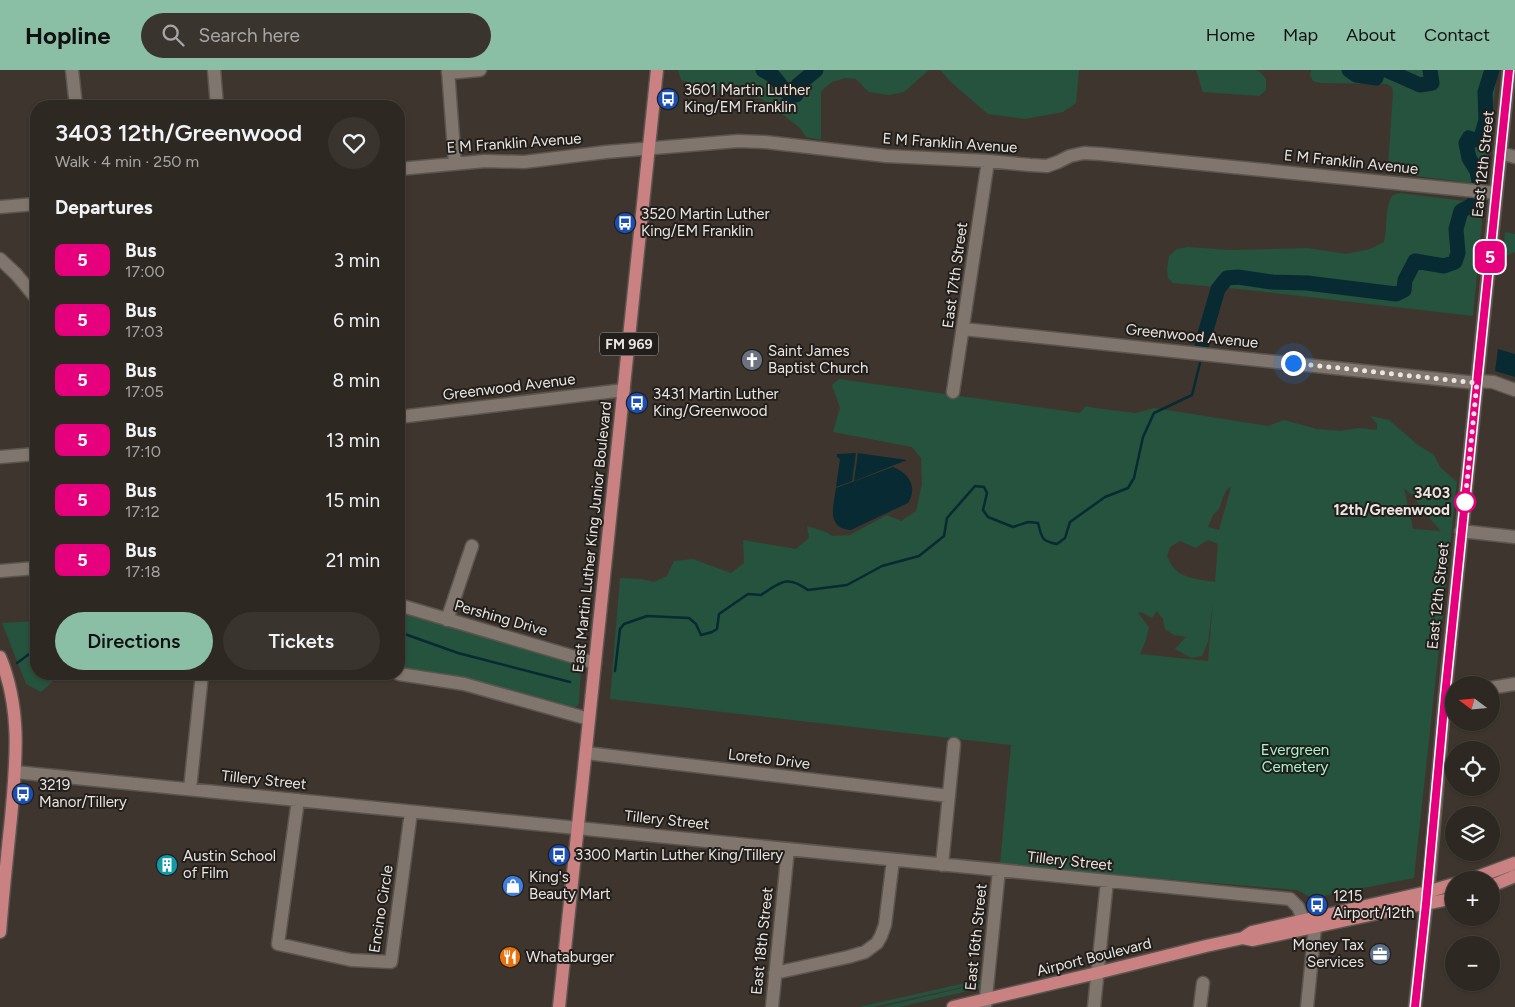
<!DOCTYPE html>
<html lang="en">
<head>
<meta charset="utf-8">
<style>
  :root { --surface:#2e2822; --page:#3a342f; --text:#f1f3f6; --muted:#a7a6a5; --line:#494440; --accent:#8abfa5 }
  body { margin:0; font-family:Figtree,sans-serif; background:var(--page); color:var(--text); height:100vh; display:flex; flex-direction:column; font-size:19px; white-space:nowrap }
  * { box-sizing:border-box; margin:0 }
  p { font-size:16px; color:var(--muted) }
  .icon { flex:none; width:28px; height:28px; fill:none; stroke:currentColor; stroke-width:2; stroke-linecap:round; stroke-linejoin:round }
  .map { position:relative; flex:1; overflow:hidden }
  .details { position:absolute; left:30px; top:30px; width:375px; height:580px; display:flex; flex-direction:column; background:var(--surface); border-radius:20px; box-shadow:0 1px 4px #0004,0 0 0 1px var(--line) }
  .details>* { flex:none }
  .badge { padding:0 10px; border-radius:8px; font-size:18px; line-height:32px }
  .needle { width:32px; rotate:286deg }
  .buttons { position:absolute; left:1445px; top:606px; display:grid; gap:10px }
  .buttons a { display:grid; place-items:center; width:55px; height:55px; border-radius:50%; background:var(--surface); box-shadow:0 1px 4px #0004,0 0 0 1px var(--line); font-size:25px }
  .you { position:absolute; width:25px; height:25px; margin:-12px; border:4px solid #fff; border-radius:50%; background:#1a73e8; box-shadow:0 0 0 8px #1a73e833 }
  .map>.badge { position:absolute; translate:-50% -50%; box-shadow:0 0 0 2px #fff }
  h2 { padding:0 25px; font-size:19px; line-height:45px }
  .round { display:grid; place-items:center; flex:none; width:52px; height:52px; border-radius:26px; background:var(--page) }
  .head { display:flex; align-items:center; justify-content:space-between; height:85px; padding:0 25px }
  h1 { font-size:24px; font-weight:600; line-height:38px }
  .cta { display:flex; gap:10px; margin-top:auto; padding:10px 25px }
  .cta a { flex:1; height:58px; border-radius:30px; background:var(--accent); color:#111; font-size:20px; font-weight:600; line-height:58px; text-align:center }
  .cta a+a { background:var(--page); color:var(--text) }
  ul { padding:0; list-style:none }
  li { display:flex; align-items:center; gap:15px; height:60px; padding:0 25px }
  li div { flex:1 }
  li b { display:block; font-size:19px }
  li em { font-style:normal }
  li .badge { min-width:55px; font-weight:700; text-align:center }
  header { display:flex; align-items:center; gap:30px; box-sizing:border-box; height:70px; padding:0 25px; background:var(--accent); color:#111 }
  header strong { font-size:24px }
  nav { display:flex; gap:28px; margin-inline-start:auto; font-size:18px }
  .search { width:350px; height:45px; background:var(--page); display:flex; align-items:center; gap:12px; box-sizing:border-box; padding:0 18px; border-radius:28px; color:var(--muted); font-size:19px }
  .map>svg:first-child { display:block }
</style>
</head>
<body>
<header>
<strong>Hopline</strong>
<div class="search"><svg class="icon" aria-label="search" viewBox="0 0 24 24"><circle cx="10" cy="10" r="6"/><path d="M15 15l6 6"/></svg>Search here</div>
<nav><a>Home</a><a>Map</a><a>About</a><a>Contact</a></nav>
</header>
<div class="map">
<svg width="1515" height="937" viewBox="0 0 1515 937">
  <rect width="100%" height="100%" fill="#3e362e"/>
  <!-- green -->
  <path fill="#25533e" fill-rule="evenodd" d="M678,0H929L904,22L889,25L869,22L856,9L846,8L832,12L821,21V70L806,67L799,57L762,29L698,16L681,10Z
    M940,0H1079L1076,33L1063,42L1025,49L988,44L952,13Z
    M1196,0H1255L1260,2L1266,9V20L1259,26L1203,22Z
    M1311,0H1497L1485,112L1479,114L1393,103L1389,101L1388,96L1393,23L1392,17L1387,14L1320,13L1313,11L1310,6Z
    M1400,123L1473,132L1481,139L1482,151L1473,246L1249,220L1173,213L1168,208L1167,199L1169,186L1177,179L1188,177L1229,180L1308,178L1346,184L1370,179L1384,172C1388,157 1384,137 1393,125Z
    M1505,162L1515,164V182L1503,187Z
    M839,309L1080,343L1086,336L1094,338L1136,343L1154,338L1268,356L1284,350L1317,359L1340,361L1359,358L1377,360V354L1370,346L1389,350L1418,375L1434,385L1440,397L1457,412L1414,808L1312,828L1297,820L1000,795L1011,675L610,629L620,508L641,509L654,512L667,506L674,491L693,489L731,503L744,493L743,470L796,479L809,468L807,456L826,462L832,466L850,465L887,445L901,451L916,441L922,414L921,388L912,377L833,362L840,338L832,315ZM1231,417L1219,460L1208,457L1213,445L1219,439L1223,427L1227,419ZM1404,418L1412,425L1431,450L1441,461L1413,459ZM1208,470L1218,474L1215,512C1202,510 1180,508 1173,497C1170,494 1169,489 1167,486L1170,477L1180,471L1196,478L1201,474ZM1213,531L1208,591L1140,584L1146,570L1149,557L1138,543L1141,542L1152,548L1157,541L1163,549L1165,559L1174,565L1186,567L1175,579L1191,588L1202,586L1208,572Z
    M399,540L575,592L581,597L579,633L576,637L571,638L452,607L399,598Z
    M36,551V604H61L41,622L26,614L2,553Z
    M983,909V911L972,915L873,937H859Z
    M983,913L980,918L900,937H882Z"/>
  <!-- water -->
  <path fill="#082a32" d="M1498,279L1515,284V307L1495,301Z
    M856,383L852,411L836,417L840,389L837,387V384Z
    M858,383L907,390L854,411Z
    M893,397C909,403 918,417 908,433L851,460C825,458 834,435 836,418Z"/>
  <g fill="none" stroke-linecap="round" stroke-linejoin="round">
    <!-- stream -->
    <path stroke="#082a32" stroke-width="2.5" d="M399,562L458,583L570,612
      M17,593L36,579
      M615,601L620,559L624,554L647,546L689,548L696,554L701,565L712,562L717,559L719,544L748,524L761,525C780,513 786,504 808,520L847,515L882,496L919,486L944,466L947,448L975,416L984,417L987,423L983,440L988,447L1013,457L1028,452L1038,453C1042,468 1041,471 1057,474L1065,468L1070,452L1105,427L1128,418L1134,408L1143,367L1154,343L1192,325L1200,293"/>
    <!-- river -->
    <path stroke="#082a32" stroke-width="15" d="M763,0C767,2 771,4 774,7C781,14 785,26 796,25L797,16L816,0
      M1349,0L1356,5L1376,8L1378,0
      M1386,0L1420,15L1432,13L1430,0
      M1479,112L1477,101L1469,88L1466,73L1469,68L1475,70L1481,67L1486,50L1485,22L1492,0
      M1202,274L1218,219L1227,208L1238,207L1272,212L1307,213L1396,224L1404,220L1405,210L1415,191L1444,196L1455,192L1458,183L1456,159L1461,141L1474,134V132"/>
    <!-- minor casing -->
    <g stroke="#5c554f" stroke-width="15">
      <path id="minor" d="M72,0L76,36
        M214,0L217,36
        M448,0L455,94
        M448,3L480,0
        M1500,83L1515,87
        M399,99L485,91L524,92L606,82L738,71L765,72L886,86L988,91L1030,95L1047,96L1058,92L1070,86L1084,83L1101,84L1496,123
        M0,137L36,134
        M0,189L16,204L36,228
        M963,259L1477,313
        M1477,311L1493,312L1515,320
        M953,322L988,91
        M399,347L624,320
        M0,387L36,384
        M1461,461L1515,467
        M0,501L36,498
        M399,535L595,593
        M447,550L472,476
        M399,604L464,614L589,649
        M1491,618L1515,614
        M586,683L949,726
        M15,702L1290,829L1298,837L1303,849
        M190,719L202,604
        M298,730L278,874L351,890L391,892L411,742
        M942,795L954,674
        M775,903L848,887L865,882L877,873L881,866L885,855L893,790
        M772,937L788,779
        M985,937L999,800
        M1094,937L1107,811
        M1200,937L1203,913
        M1307,937L1315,857
        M1415,937L1430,800L1445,626L1509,0"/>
    </g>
    <!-- major casing -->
    <g stroke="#5c554f" stroke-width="15">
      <path id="major" d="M0,587C22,640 16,692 11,748C7,786 3,824 0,862
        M1469,810L1515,793
        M1491,816L1515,806
        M1243,868L1252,862L1427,822L1454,814
        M559,937L657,0
        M953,937L1097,903L1206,876L1243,868L1253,870L1412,836L1426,834L1454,828"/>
    </g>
    <!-- minor -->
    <use href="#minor" stroke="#80766d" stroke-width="12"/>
    <!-- major -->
    <use href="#major" stroke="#ca8182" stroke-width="12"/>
  </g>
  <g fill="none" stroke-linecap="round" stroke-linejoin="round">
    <!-- line casing -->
    <g stroke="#fff" stroke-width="11">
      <path id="line" d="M1415,937L1426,834L1445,626L1509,0"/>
    </g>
    <!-- line -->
    <use href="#line" stroke="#e6007e" stroke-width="8"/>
    <!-- walk -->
    <path stroke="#eae5e0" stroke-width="5" stroke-dasharray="0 9" d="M1293,293L1477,313L1465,432"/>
  </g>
  <!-- icons -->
  <defs>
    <g id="bus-disc" transform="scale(1.125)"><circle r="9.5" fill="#1a4fb4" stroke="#221e1b"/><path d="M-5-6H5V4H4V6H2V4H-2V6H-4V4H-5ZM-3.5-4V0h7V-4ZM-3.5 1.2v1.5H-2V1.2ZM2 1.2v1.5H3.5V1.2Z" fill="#fff"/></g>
    <g id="church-disc" transform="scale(1.125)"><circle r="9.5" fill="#6b7280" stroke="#221e1b"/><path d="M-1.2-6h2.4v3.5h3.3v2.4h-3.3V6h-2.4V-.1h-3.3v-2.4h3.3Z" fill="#fff"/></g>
    <g id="building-disc" transform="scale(1.125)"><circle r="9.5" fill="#0f9aa8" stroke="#221e1b"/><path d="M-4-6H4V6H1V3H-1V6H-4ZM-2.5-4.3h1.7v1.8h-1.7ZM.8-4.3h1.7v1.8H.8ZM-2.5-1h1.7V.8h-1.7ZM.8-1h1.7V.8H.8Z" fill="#fff"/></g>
    <g id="shop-disc" transform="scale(1.125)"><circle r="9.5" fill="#3f7fe0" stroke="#221e1b"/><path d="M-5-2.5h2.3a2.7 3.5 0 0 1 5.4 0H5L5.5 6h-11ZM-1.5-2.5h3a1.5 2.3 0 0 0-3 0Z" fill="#fff"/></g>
    <g id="office-disc" transform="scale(1.125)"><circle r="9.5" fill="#5c6f8a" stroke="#221e1b"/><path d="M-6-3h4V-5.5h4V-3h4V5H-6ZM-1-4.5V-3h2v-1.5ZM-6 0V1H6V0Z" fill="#fff"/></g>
    <g id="restaurant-disc" transform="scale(1.125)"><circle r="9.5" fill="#e8710a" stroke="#221e1b"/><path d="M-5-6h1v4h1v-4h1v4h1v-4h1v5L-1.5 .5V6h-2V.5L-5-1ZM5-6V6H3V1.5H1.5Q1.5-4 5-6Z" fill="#fff"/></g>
  </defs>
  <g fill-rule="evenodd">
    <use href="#bus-disc" x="668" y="29"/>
    <use href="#bus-disc" x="625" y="153"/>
    <use href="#church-disc" x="752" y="290"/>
    <use href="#bus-disc" x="637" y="333"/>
    <use href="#bus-disc" x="23" y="724"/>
    <use href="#bus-disc" x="559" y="785"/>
    <use href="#building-disc" x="167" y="795"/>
    <use href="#shop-disc" x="513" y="816"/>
    <use href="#bus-disc" x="1317" y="835"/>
    <use href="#office-disc" x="1380" y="884"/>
    <use href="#restaurant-disc" x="510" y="887"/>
  </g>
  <!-- markers -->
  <circle fill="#fff" stroke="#e6007e" stroke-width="2.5" cx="1465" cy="432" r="10"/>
  <g text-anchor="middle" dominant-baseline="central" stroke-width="4" stroke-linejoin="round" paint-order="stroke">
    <!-- shield labels -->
    <rect fill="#221e1b" stroke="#aea9a5" stroke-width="1" x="600" y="262.5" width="58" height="23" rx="4"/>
    <g font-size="14" font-weight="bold" fill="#eae5e0">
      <text x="629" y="274">FM 969</text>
    </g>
    <!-- poi labels -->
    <g font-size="15" fill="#eae5e0" stroke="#221e1b" text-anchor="start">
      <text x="684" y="20">3601 Martin Luther<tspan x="684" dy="17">King/EM Franklin</tspan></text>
      <text x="641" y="144">3520 Martin Luther<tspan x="641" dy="17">King/EM Franklin</tspan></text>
      <text x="768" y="281">Saint James<tspan x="768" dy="17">Baptist Church</tspan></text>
      <text x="653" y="324">3431 Martin Luther<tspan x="653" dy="17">King/Greenwood</tspan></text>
      <text x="39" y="715">3219<tspan x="39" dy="17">Manor/Tillery</tspan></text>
      <text x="575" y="785">3300 Martin Luther King/Tillery</text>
      <text x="183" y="786">Austin School<tspan x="183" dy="17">of Film</tspan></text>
      <text x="529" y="807">King's<tspan x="529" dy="17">Beauty Mart</tspan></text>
      <text x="1333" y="826">1215<tspan x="1333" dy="17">Airport/12th</tspan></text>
      <text x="1364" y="875" text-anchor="end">Money Tax<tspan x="1364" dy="17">Services</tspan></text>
      <text x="526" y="887">Whataburger</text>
    </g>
    <!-- street labels -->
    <g font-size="15" fill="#eae5e0" stroke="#221e1b">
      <text transform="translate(514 73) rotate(-4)">E M Franklin Avenue</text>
      <text transform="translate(950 73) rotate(4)">E M Franklin Avenue</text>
      <text transform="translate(1351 92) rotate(6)">E M Franklin Avenue</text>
      <text transform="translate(1483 94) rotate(-84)">East 12th Street</text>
      <text transform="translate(955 205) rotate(-82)">East 17th Street</text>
      <text transform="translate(1192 266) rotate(6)">Greenwood Avenue</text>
      <text transform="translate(509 317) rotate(-7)">Greenwood Avenue</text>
      <text transform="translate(592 467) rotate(-84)">East Martin Luther King Junior Boulevard</text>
      <text transform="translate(1438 526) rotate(-84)">East 12th Street</text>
      <text transform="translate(501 548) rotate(16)">Pershing Drive</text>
      <text transform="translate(769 689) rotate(7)">Loreto Drive</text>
      <text transform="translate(264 710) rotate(6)">Tillery Street</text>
      <text transform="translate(667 750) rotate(6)">Tillery Street</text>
      <text transform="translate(1070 791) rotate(6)">Tillery Street</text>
      <text transform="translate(381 839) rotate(-81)">Encino Circle</text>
      <text transform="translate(976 867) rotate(-84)">East 16th Street</text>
      <text transform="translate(762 871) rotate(-84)">East 18th Street</text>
      <text transform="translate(1094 887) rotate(-14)">Airport Boulevard</text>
    </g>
    <!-- stop labels -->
    <g font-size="15" font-weight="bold" fill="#eae5e0" stroke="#221e1b" text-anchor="end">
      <text x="1450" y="423">3403<tspan x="1450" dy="17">12th/Greenwood</tspan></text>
    </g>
    <!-- park labels -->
    <g font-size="15" fill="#a6f6ce" stroke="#221e1b">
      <text x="1295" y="680">Evergreen<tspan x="1295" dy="17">Cemetery</tspan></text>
    </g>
  </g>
</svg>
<div class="buttons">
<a><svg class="needle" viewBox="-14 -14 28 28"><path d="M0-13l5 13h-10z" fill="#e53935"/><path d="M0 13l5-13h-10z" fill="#a7a6a5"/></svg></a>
<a><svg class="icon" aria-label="locate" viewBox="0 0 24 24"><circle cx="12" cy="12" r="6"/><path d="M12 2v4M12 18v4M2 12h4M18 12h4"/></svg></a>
<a><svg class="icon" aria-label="layers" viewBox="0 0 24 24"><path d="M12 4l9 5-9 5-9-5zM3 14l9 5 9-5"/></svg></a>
<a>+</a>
<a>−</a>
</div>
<div class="you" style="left:1293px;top:293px"></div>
<b class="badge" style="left:1490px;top:187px;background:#e6007e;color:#fff">5</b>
<section class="details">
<div class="head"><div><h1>3403 12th/Greenwood</h1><p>Walk · 4 min · 250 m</p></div><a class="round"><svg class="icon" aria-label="heart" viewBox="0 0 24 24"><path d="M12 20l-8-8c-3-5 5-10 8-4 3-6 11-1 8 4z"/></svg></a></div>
<h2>Departures</h2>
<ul>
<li><span class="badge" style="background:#e6007e;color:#fff">5</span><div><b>Bus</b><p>17:00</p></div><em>3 min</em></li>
<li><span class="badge" style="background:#e6007e;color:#fff">5</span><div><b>Bus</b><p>17:03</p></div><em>6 min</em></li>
<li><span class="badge" style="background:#e6007e;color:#fff">5</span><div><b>Bus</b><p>17:05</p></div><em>8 min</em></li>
<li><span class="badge" style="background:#e6007e;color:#fff">5</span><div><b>Bus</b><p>17:10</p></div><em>13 min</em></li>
<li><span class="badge" style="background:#e6007e;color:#fff">5</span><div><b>Bus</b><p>17:12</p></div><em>15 min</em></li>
<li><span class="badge" style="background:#e6007e;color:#fff">5</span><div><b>Bus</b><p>17:18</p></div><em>21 min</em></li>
</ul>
<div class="cta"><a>Directions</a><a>Tickets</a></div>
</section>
</div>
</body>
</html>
